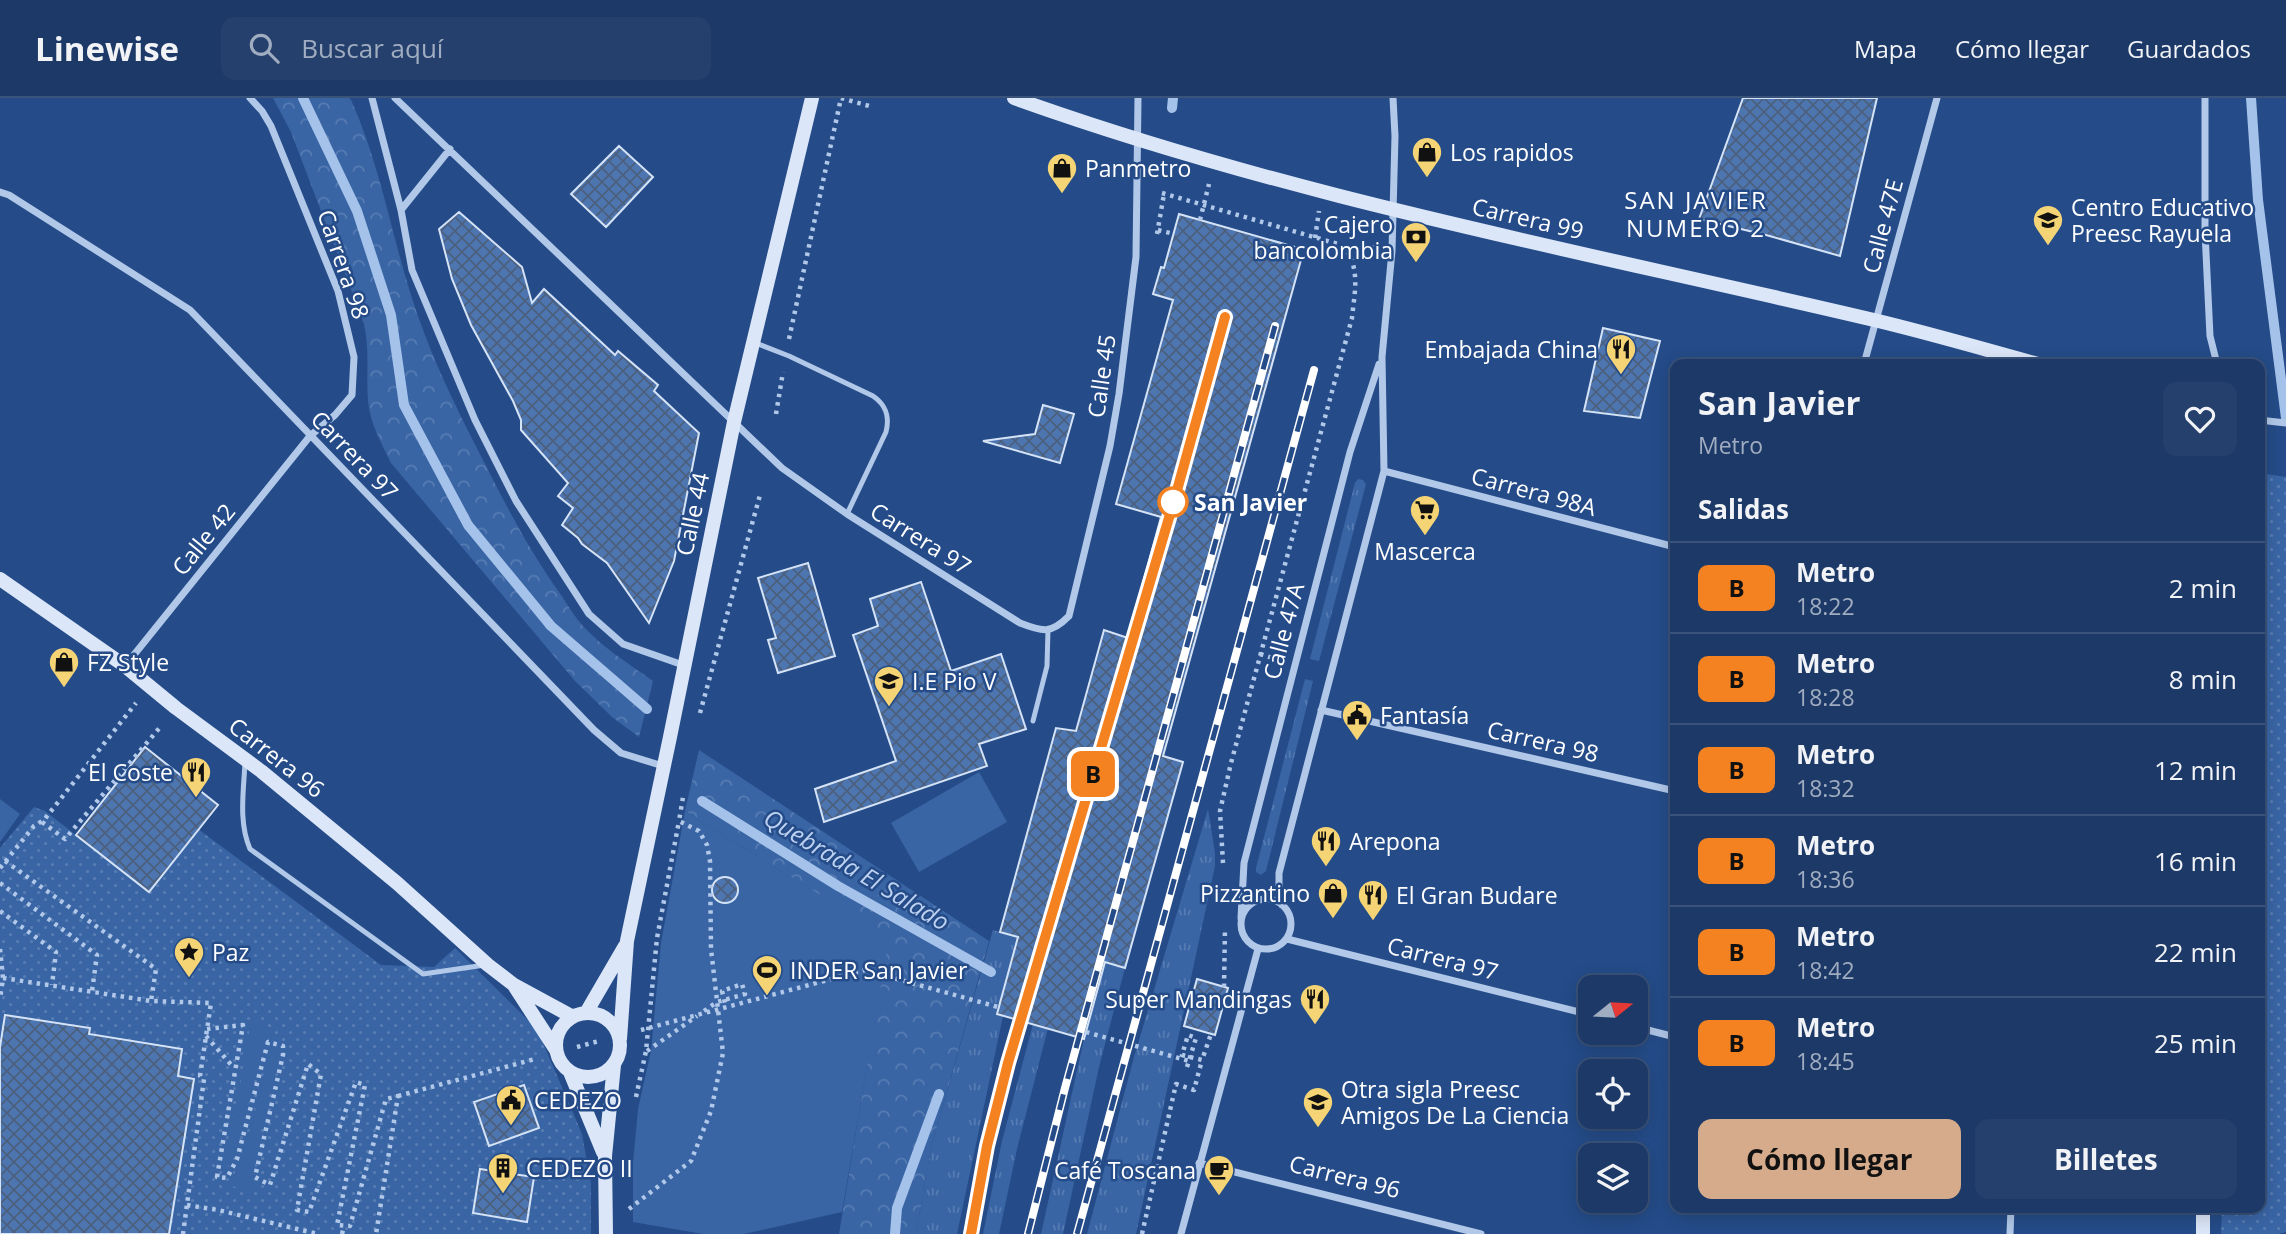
<!DOCTYPE html>
<html lang="es">
<head>
<meta charset="utf-8">
<style>
  :root { --surface:#1c3967; --page:#25406d; --text:#f1f3f6; --muted:#a0acc0; --line:#3a537b; --accent:#d6ab8b }
  body { margin:0; font-family:"Open Sans",sans-serif; background:var(--page); color:var(--text); height:100vh; display:flex; flex-direction:column; font-size:26px; white-space:nowrap }
  * { box-sizing:border-box; margin:0 }
  p { font-size:23px; color:var(--muted) }
  .icon { flex:none; width:38px; height:38px; fill:none; stroke:currentColor; stroke-width:2; stroke-linecap:round; stroke-linejoin:round }
  .map { position:relative; flex:1; overflow:hidden }
  .drawer { position:absolute; left:1670px; top:261px; width:595px; height:854px; display:flex; flex-direction:column; background:var(--surface); border-radius:14px; box-shadow:0 4px 18px #0003,0 0 0 2px var(--line) }
  .drawer>* { flex:none }
  .badge { padding:0 14px; border-radius:10px; font-size:24px; line-height:46px }
  .needle { width:46px; rotate:72deg }
  .fabs { position:absolute; left:1578px; top:877px; display:grid; gap:14px }
  .fabs a { display:grid; place-items:center; width:70px; height:70px; border-radius:14px; background:var(--surface); box-shadow:0 4px 18px #0003,0 0 0 2px var(--line); font-size:35px }
  .map>.badge { position:absolute; translate:-50% -50%; box-shadow:0 0 0 4px #fff }
  h2 { padding:0 28px; font-size:26px; line-height:63px }
  .round { display:grid; place-items:center; flex:none; width:74px; height:74px; border-radius:14px; background:var(--page) }
  .head { display:flex; align-items:center; justify-content:space-between; height:119px; padding:0 28px }
  h1 { font-size:33px; font-weight:700; line-height:52px }
  .cta { display:flex; gap:14px; margin-top:auto; padding:14px 28px }
  .cta a { flex:1; height:80px; border-radius:14px; background:var(--accent); color:#111; font-size:28px; font-weight:700; line-height:80px; text-align:center }
  .cta a+a { background:var(--page); color:var(--text) }
  ul { padding:0; list-style:none }
  li { display:flex; align-items:center; gap:21px; height:91px; padding:0 28px; border-top:2px solid var(--line) }
  li div { flex:1 }
  li b { display:block; font-size:26px }
  li em { font-style:normal }
  li .badge { min-width:77px; font-weight:700; text-align:center }
  header { display:flex; align-items:center; gap:42px; box-sizing:border-box; height:98px; padding:0 35px; background:var(--surface); border-bottom:2px solid var(--line) }
  header strong { font-size:33px }
  nav { display:flex; gap:38px; margin-inline-start:auto; font-size:24px }
  .search { width:490px; height:63px; background:var(--page); display:flex; align-items:center; gap:18px; box-sizing:border-box; padding:0 24px; border-radius:14px; color:var(--muted); font-size:26px }
  .map>svg:first-child { display:block }
</style>
</head>
<body>
<header>
<strong>Linewise</strong>
<div class="search"><svg class="icon" aria-label="search" viewBox="0 0 24 24"><circle cx="10" cy="10" r="6"/><path d="M15 15l6 6"/></svg>Buscar aquí</div>
<nav><a>Mapa</a><a>Cómo llegar</a><a>Guardados</a></nav>
</header>
<div class="map">
<svg width="2286" height="1136" viewBox="0 0 2286 1136">
  <defs>
    <pattern id="grass-tufts" width="24" height="20" patternUnits="userSpaceOnUse" patternTransform="scale(1.75)"><rect width="24" height="20" fill="#3965a5"/><path d="M3 7l-1-3M5 7V3M7 7l1-3M15 17l-1-3M17 17v-4M19 17l1-3" fill="none" stroke="#577cb2"/></pattern>
    <pattern id="forest-crowns" width="20" height="18" patternUnits="userSpaceOnUse" patternTransform="scale(1.75)"><rect width="20" height="18" fill="#3965a5"/><path d="M2 6a3 3 0 1 1 6 0M12 15a3 3 0 1 1 6 0" fill="none" stroke="#577cb2"/></pattern>
    <pattern id="park-dots" width="8" height="8" patternUnits="userSpaceOnUse" patternTransform="scale(1.75)"><rect width="8" height="8" fill="#3965a5"/><path d="M2 2h.1M6 6h.1" fill="none" stroke="#577cb2" stroke-width="1.8" stroke-linecap="round"/></pattern>
    <pattern id="building-cross-hatch" width="8" height="8" patternUnits="userSpaceOnUse" patternTransform="scale(1.75)"><rect width="8" height="8" fill="#4d75b0"/><path d="M0 0l8 8M0 8l8-8" fill="none" stroke="#4c607e"/></pattern>
  </defs>
  <rect width="100%" height="100%" fill="#254c89"/>
  <!-- grass -->
  <path fill="url(#grass-tufts)" d="M1358,381L1363,382L1366,386L1319,563L1310,561L1355,385Z
    M1305,581L1313,583L1266,773L1261,777L1256,774V770Z
    M1208,711L1215,755V768L1136,1136H1087L1134,959Z
    M993,832L1018,839L997,915L1003,918L957,1136H916L931,1050Z
    M1105,864L1125,870L1099,969L1063,1136H1041L1084,941Z
    M1033,926L1048,930L1017,1051L999,1136H983L1002,1043Z"/>
  <!-- forest -->
  <path fill="url(#forest-crowns)" d="M273,0H349L351,2C379,64 390,130 410,194C428,253 456,310 484,364C507,410 531,455 561,497C568,507 574,518 582,527C602,549 629,566 653,583L639,639L612,619L575,583L391,365C382,346 370,326 368,303C366,276 370,254 364,226L291,34Z
    M699,652L989,843L931,1050L916,1136H839L888,840L685,713Z"/>
  <!-- park -->
  <path fill="url(#park-dots)" d="M2259,375L2286,379V1134L2278,1136H2221L2222,1110H2259Z
    M34,709L45,713L149,794L198,731L381,867L434,869L455,850L537,931L582,1036L591,1086V1136H0V750Z"/>
  <!-- garden -->
  <path fill="#3965a5" d="M979,674L1007,724L919,774L891,725Z
    M0,701L20,716L0,744Z
    M685,713L889,840L842,1114L744,1136H703L633,1124V1065L638,1011L651,953L661,845Z
    M254,925L264,928L268,944L258,965L245,1022L226,1074L222,1069L240,989L250,929Z
    M273,938L279,948L282,965L273,981L259,1040L251,1093L232,1088C234,1072 242,1057 247,1041C257,1009 266,974 269,940Z"/>
  <g fill="none" stroke-linecap="round" stroke-linejoin="round">
    <!-- stream -->
    <path stroke="#a5c2ea" stroke-width="10" d="M303,0L357,113L391,217L404,307L468,427L551,528L647,611
      M2251,0L2258,102L2286,320
      M1172,10L1173,0
      M702,703L838,788L991,874
      M895,1136L897,1110L939,996"/>
  </g>
  <!-- building -->
  <path fill="url(#building-cross-hatch)" stroke="#d5e3f7" stroke-width="2" d="M1743,0H1877L1840,158L1766,137L1699,121Z
    M619,48L653,79L606,129L571,96Z
    M459,114L522,169L532,205L544,191L615,257L618,253L658,287L654,293L699,335L674,463L649,525L607,465L582,446L578,440L562,427L573,410L558,398L568,385L521,332V322L513,303L471,227L452,181L439,131Z
    M1179,116L1295,149L1292,159L1301,162L1163,658L1183,664L1125,870L1105,864L1084,941L997,916L1018,839L1000,834L1056,630L1076,633L1104,532L1128,540L1161,419L1116,406L1173,202L1153,196L1161,169L1164,170Z
    M1603,230L1660,243L1640,320L1584,313Z
    M1043,307L1074,316L1060,365L983,343L1035,336Z
    M808,465L835,558L778,575L768,542L776,540L758,480Z
    M921,484L951,573L1001,556L1026,631L979,646L987,668L824,724L815,691L896,663L853,537L878,528L870,501Z
    M145,649L218,707L149,794L76,737Z
    M712 792a13 13 0 1 1 26 0a13 13 0 1 1-26 0Z
    M1197,881L1228,890L1215,937L1184,928Z
    M5,917L90,930L89,936L182,951L178,978L194,981L169,1136H0V949Z
    M524,987L539,1030L489,1048L474,1004Z
    M480,1071L534,1079L527,1124L473,1115Z"/>
  <g fill="none" stroke-linecap="round" stroke-linejoin="round">
    <!-- path -->
    <path stroke="#b1c8e9" stroke-width="4.5" stroke-dasharray="3.5 5" stroke-linecap="butt" d="M1162,95L1338,146L1348,155L1365,148L1375,150
      M1200,122L1209,86
      M1158,132L1174,136
      M1157,136L1164,96
      M1315,140L1319,113
      M789,241L841,0L869,8
      M776,316L783,274
      M1260,556L1279,562
      M700,615L760,397
      M42,724L65,741L162,627
      M5,763L156,871L151,903
      M1223,765L1220,713L1231,665L1352,220C1354,198 1360,175 1348,155
      M0,770L34,728L44,722L136,605
      M0,785L97,857L92,893
      M0,813L56,854L52,887
      M0,851L3,880L0,901
      M3,880L151,903L211,905L200,978L204,981L183,1136
      M1224,889L1225,830
      M704,913L717,904L745,896L742,886L722,893L726,909
      M207,931L243,927L217,1079L227,1080L237,1061L268,944L283,948V957L255,1079L270,1087L308,966L321,976L297,1112L309,1114L356,984L365,987L337,1127L350,1128L386,1001L398,998L376,1136
      M641,932L865,872L998,909
      M1086,934L1189,963
      M206,938L234,970
      M577,949L599,943
      M647,953L697,918
      M1187,969L1196,940L1188,937L1182,957L1202,962L1211,936
      M398,998L535,961
      M636,999L646,953L657,840L679,723
      M187,1107L218,1112L318,1136
      M629,1111L691,1063L711,1013L723,955L711,851L710,763L707,747L699,733L679,723L683,699
      M342,1136L344,1128
      M1142,1136L1176,986L1194,992L1202,962"/>
    <!-- lane -->
    <path stroke="#b1c8e9" stroke-width="5" d="M753,244L789,258L873,298C886,307 890,318 886,334L847,416
      M1033,623L1047,568L1048,532
      M245,663C244,692 238,723 250,751L423,876L485,867"/>
    <!-- street -->
    <path stroke="#b1c8e9" stroke-width="7" d="M372,0L401,112L412,172L475,322L516,403L589,516L623,546L683,567
      M395,0L782,370L847,416L1020,525C1043,534 1051,536 1069,518L1110,348L1119,296L1136,159L1138,0
      M2205,0V134L2210,238L2217,266
      M0,94L9,97L190,212L594,632L621,655L663,668
      M401,112L450,51
      M1864,266L1937,0
      M2259,322L2286,325
      M1384,373L1675,449
      M125,568L310,338L335,317L352,297L354,259L338,193L271,28L262,13L250,0
      M1321,612L1675,693
      M1241 826a25 25 0 1 1 50 0a25 25 0 1 1-50 0Z
      M1282,807L1279,786V775L1384,373L1382,259L1392,153L1395,38L1393,0
      M1241,820L1244,765L1350,354L1379,266
      M1287,841L1591,917
      M1636,929L1675,939
      M1199,1065L1481,1136
      M1181,1136L1258,851
      M2010,1136L2011,1110"/>
    <!-- secondary -->
    <path stroke="#dbe6f8" stroke-width="14" d="M1014,0C1293,100 1586,154 1874,222C1929,235 1983,251 2038,266
      M0,481L125,568L176,610L261,673L397,785L488,867L514,887L573,919
      M515,889L556,952
      M556 947a32 32 0 1 1 64 0a32 32 0 1 1-64 0Z
      M586,915L625,848
      M620,941L627,843L670,639L734,324L812,0
      M570,974L603,1054
      M606,1136L605,1058L614,967
      M2203,1136V1110"/>
    <!-- rail casing -->
    <g stroke="#fff" stroke-width="8">
      <path id="rail" d="M971,1136L987,1048L1008,965L1176,395L1225,219
        M1028,1136L1065,990L1275,228
        M1077,1136L1314,272"/>
    </g>
    <!-- rail -->
    <use href="#rail" stroke="#254c89" stroke-width="5" stroke-dasharray="16" stroke-linecap="butt"/>
  </g>
  <g fill="none" stroke-linecap="round" stroke-linejoin="round">
    <!-- line casing -->
    <g stroke="#fff" stroke-width="16">
      <path id="line" d="M971,1136L987,1048L1008,965L1176,396L1225,219"/>
    </g>
    <!-- line -->
    <use href="#line" stroke="#f58220" stroke-width="10"/>
  </g>
  <!-- icons -->
  <defs>
    <g id="shop-pin" transform="scale(1.575)"><path d="M0 17L-7.5 6A9.5 9.5 0 1 1 7.5 6Z" fill="#f4d475" stroke="#254c89"/><path d="M-5-2.5h2.3a2.7 3.5 0 0 1 5.4 0H5L5.5 6h-11ZM-1.5-2.5h3a1.5 2.3 0 0 0-3 0Z" fill="#111"/></g>
    <g id="school-pin" transform="scale(1.575)"><path d="M0 17L-7.5 6A9.5 9.5 0 1 1 7.5 6Z" fill="#f4d475" stroke="#254c89"/><path d="M0-5L7-2L0 1L-7-2ZM-4 1L0 2.5L4 1V4Q0 6-4 4Z" fill="#111"/></g>
    <g id="bank-pin" transform="scale(1.575)"><path d="M0 17L-7.5 6A9.5 9.5 0 1 1 7.5 6Z" fill="#f4d475" stroke="#254c89"/><path d="M-6-4H6V4H-6ZM0-2.3a2.3 2.3 0 1 0 0 4.6a2.3 2.3 0 1 0 0-4.6Z" fill="#111"/></g>
    <g id="restaurant-pin" transform="scale(1.575)"><path d="M0 17L-7.5 6A9.5 9.5 0 1 1 7.5 6Z" fill="#f4d475" stroke="#254c89"/><path d="M-5-6h1v4h1v-4h1v4h1v-4h1v5L-1.5 .5V6h-2V.5L-5-1ZM5-6V6H3V1.5H1.5Q1.5-4 5-6Z" fill="#111"/></g>
    <g id="supermarket-pin" transform="scale(1.575)"><path d="M0 17L-7.5 6A9.5 9.5 0 1 1 7.5 6Z" fill="#f4d475" stroke="#254c89"/><path d="M-6-5.5h2.5l.6 2H6L4.5 2H-2.5L-4.4-4H-6ZM-1.5 3.2a1.3 1.3 0 1 0 .1 0ZM3 3.2a1.3 1.3 0 1 0 .1 0Z" fill="#111"/></g>
    <g id="university-pin" transform="scale(1.575)"><path d="M0 17L-7.5 6A9.5 9.5 0 1 1 7.5 6Z" fill="#f4d475" stroke="#254c89"/><path d="M0-5L7-2L0 1L-7-2ZM-4 1L0 2.5L4 1V4Q0 6-4 4Z" fill="#111"/></g>
    <g id="civic-pin" transform="scale(1.575)"><path d="M0 17L-7.5 6A9.5 9.5 0 1 1 7.5 6Z" fill="#f4d475" stroke="#254c89"/><path d="M-.6-6.5H3V-4.5H.6V-3L4-1V1h2V6H-6V1h2V-1L-.6-3ZM-1.2 2.5V6h2.4V2.5Z" fill="#111"/></g>
    <g id="sight-pin" transform="scale(1.575)"><path d="M0 17L-7.5 6A9.5 9.5 0 1 1 7.5 6Z" fill="#f4d475" stroke="#254c89"/><path d="M0-6L1.8-2.2L6-1.7L2.9 1.2L3.7 5.4L0 3.3L-3.7 5.4L-2.9 1.2L-6-1.7L-1.8-2.2Z" fill="#111"/></g>
    <g id="stadium-pin" transform="scale(1.575)"><path d="M0 17L-7.5 6A9.5 9.5 0 1 1 7.5 6Z" fill="#f4d475" stroke="#254c89"/><path d="M0-5a6.5 5 0 1 0 0 10a6.5 5 0 1 0 0-10ZM-3.5-1.8h7v3.6h-7Z" fill="#111"/></g>
    <g id="building-pin" transform="scale(1.575)"><path d="M0 17L-7.5 6A9.5 9.5 0 1 1 7.5 6Z" fill="#f4d475" stroke="#254c89"/><path d="M-4-6H4V6H1V3H-1V6H-4ZM-2.5-4.3h1.7v1.8h-1.7ZM.8-4.3h1.7v1.8H.8ZM-2.5-1h1.7V.8h-1.7ZM.8-1h1.7V.8H.8Z" fill="#111"/></g>
    <g id="cafe-pin" transform="scale(1.575)"><path d="M0 17L-7.5 6A9.5 9.5 0 1 1 7.5 6Z" fill="#f4d475" stroke="#254c89"/><path d="M-5.5-4.5H6V0H3Q3 3.5 0 3.5H-2.5Q-5.5 3.5-5.5 0ZM3-3.2v2h1.7v-2ZM-6 4.5H4V6H-6Z" fill="#111"/></g>
  </defs>
  <g fill-rule="evenodd">
    <use href="#shop-pin" x="1427" y="54"/>
    <use href="#shop-pin" x="1062" y="70"/>
    <use href="#school-pin" x="2048" y="122"/>
    <use href="#bank-pin" x="1416" y="139"/>
    <use href="#restaurant-pin" x="1621" y="251"/>
    <use href="#supermarket-pin" x="1425" y="412"/>
    <use href="#shop-pin" x="64" y="564"/>
    <use href="#university-pin" x="889" y="583"/>
    <use href="#civic-pin" x="1357" y="617"/>
    <use href="#restaurant-pin" x="196" y="674"/>
    <use href="#restaurant-pin" x="1326" y="743"/>
    <use href="#shop-pin" x="1333" y="795"/>
    <use href="#restaurant-pin" x="1373" y="797"/>
    <use href="#sight-pin" x="189" y="854"/>
    <use href="#stadium-pin" x="767" y="872"/>
    <use href="#restaurant-pin" x="1315" y="901"/>
    <use href="#civic-pin" x="511" y="1002"/>
    <use href="#school-pin" x="1318" y="1004"/>
    <use href="#building-pin" x="503" y="1070"/>
    <use href="#cafe-pin" x="1219" y="1072"/>
  </g>
  <!-- markers -->
  <circle fill="#fff" stroke="#f58220" stroke-width="3.5" cx="1173" cy="404" r="14"/>
  <g text-anchor="middle" dominant-baseline="central" stroke-width="5" stroke-linejoin="round" paint-order="stroke">
    <!-- poi labels -->
    <g font-size="23" fill="#fff" stroke="#254c89" text-anchor="start">
      <text x="1450" y="54">Los rapidos</text>
      <text x="1085" y="70">Panmetro</text>
      <text x="2071" y="109">Centro Educativo<tspan x="2071" dy="26">Preesc Rayuela</tspan></text>
      <text x="1393" y="126" text-anchor="end">Cajero<tspan x="1393" dy="26">bancolombia</tspan></text>
      <text x="1598" y="251" text-anchor="end">Embajada China</text>
      <text x="1425" y="453" text-anchor="middle">Mascerca</text>
      <text x="87" y="564">FZ Style</text>
      <text x="912" y="583">I.E Pio V</text>
      <text x="1380" y="617">Fantasía</text>
      <text x="173" y="674" text-anchor="end">El Coste</text>
      <text x="1349" y="743">Arepona</text>
      <text x="1310" y="795" text-anchor="end">Pizzantino</text>
      <text x="1396" y="797">El Gran Budare</text>
      <text x="212" y="854">Paz</text>
      <text x="790" y="872">INDER San Javier</text>
      <text x="1292" y="901" text-anchor="end">Super Mandingas</text>
      <text x="1341" y="991">Otra sigla Preesc<tspan x="1341" dy="26">Amigos De La Ciencia</tspan></text>
      <text x="534" y="1002">CEDEZO</text>
      <text x="526" y="1070">CEDEZO II</text>
      <text x="1196" y="1072" text-anchor="end">Café Toscana</text>
    </g>
    <!-- street labels -->
    <g font-size="23" fill="#fff" stroke="#254c89">
      <text transform="translate(1528 120) rotate(13)">Carrera 99</text>
      <text transform="translate(1882 128) rotate(-75)">Calle 47E</text>
      <text transform="translate(344 166) rotate(71)">Carrera 98</text>
      <text transform="translate(1101 278) rotate(-82)">Calle 45</text>
      <text transform="translate(355 357) rotate(46)">Carrera 97</text>
      <text transform="translate(1534 393) rotate(15)">Carrera 98A</text>
      <text transform="translate(692 416) rotate(-78)">Calle 44</text>
      <text transform="translate(921 440) rotate(32)">Carrera 97</text>
      <text transform="translate(203 441) rotate(-51)">Calle 42</text>
      <text transform="translate(1283 533) rotate(-75)">Calle 47A</text>
      <text transform="translate(1543 643) rotate(13)">Carrera 98</text>
      <text transform="translate(277 659) rotate(38)">Carrera 96</text>
      <text transform="translate(1443 860) rotate(14)">Carrera 97</text>
      <text transform="translate(1345 1078) rotate(14)">Carrera 96</text>
    </g>
    <!-- stop labels -->
    <g font-size="23" font-weight="bold" fill="#fff" stroke="#254c89" text-anchor="start">
      <text x="1194" y="404">San Javier</text>
    </g>
    <!-- neighbourhood labels -->
    <g font-size="24" letter-spacing="2" fill="#fff" stroke="#254c89">
      <text x="1696" y="101">SAN JAVIER<tspan x="1696" dy="28">NUMERO 2</tspan></text>
    </g>
    <!-- water labels -->
    <g font-size="24" font-style="italic" fill="#bdd2f1" stroke="#254c89">
      <text transform="translate(857 771) rotate(31)">Quebrada El Salado</text>
    </g>
  </g>
</svg>
<div class="fabs">
<a><svg class="needle" viewBox="-14 -14 28 28"><path d="M0-13l5 13h-10z" fill="#e53935"/><path d="M0 13l5-13h-10z" fill="#a0acc0"/></svg></a>
<a><svg class="icon" aria-label="locate" viewBox="0 0 24 24"><circle cx="12" cy="12" r="6"/><path d="M12 2v4M12 18v4M2 12h4M18 12h4"/></svg></a>
<a><svg class="icon" aria-label="layers" viewBox="0 0 24 24"><path d="M12 4l9 5-9 5-9-5zM3 14l9 5 9-5"/></svg></a>
</div>
<b class="badge" style="left:1093px;top:676px;background:#f58220;color:#111">B</b>
<section class="drawer">
<div class="head"><div><h1>San Javier</h1><p>Metro</p></div><a class="round"><svg class="icon" aria-label="heart" viewBox="0 0 24 24"><path d="M12 20l-8-8c-3-5 5-10 8-4 3-6 11-1 8 4z"/></svg></a></div>
<h2>Salidas</h2>
<ul>
<li><span class="badge" style="background:#f58220;color:#111">B</span><div><b>Metro</b><p>18:22</p></div><em>2 min</em></li>
<li><span class="badge" style="background:#f58220;color:#111">B</span><div><b>Metro</b><p>18:28</p></div><em>8 min</em></li>
<li><span class="badge" style="background:#f58220;color:#111">B</span><div><b>Metro</b><p>18:32</p></div><em>12 min</em></li>
<li><span class="badge" style="background:#f58220;color:#111">B</span><div><b>Metro</b><p>18:36</p></div><em>16 min</em></li>
<li><span class="badge" style="background:#f58220;color:#111">B</span><div><b>Metro</b><p>18:42</p></div><em>22 min</em></li>
<li><span class="badge" style="background:#f58220;color:#111">B</span><div><b>Metro</b><p>18:45</p></div><em>25 min</em></li>
</ul>
<div class="cta"><a>Cómo llegar</a><a>Billetes</a></div>
</section>
</div>
</body>
</html>
